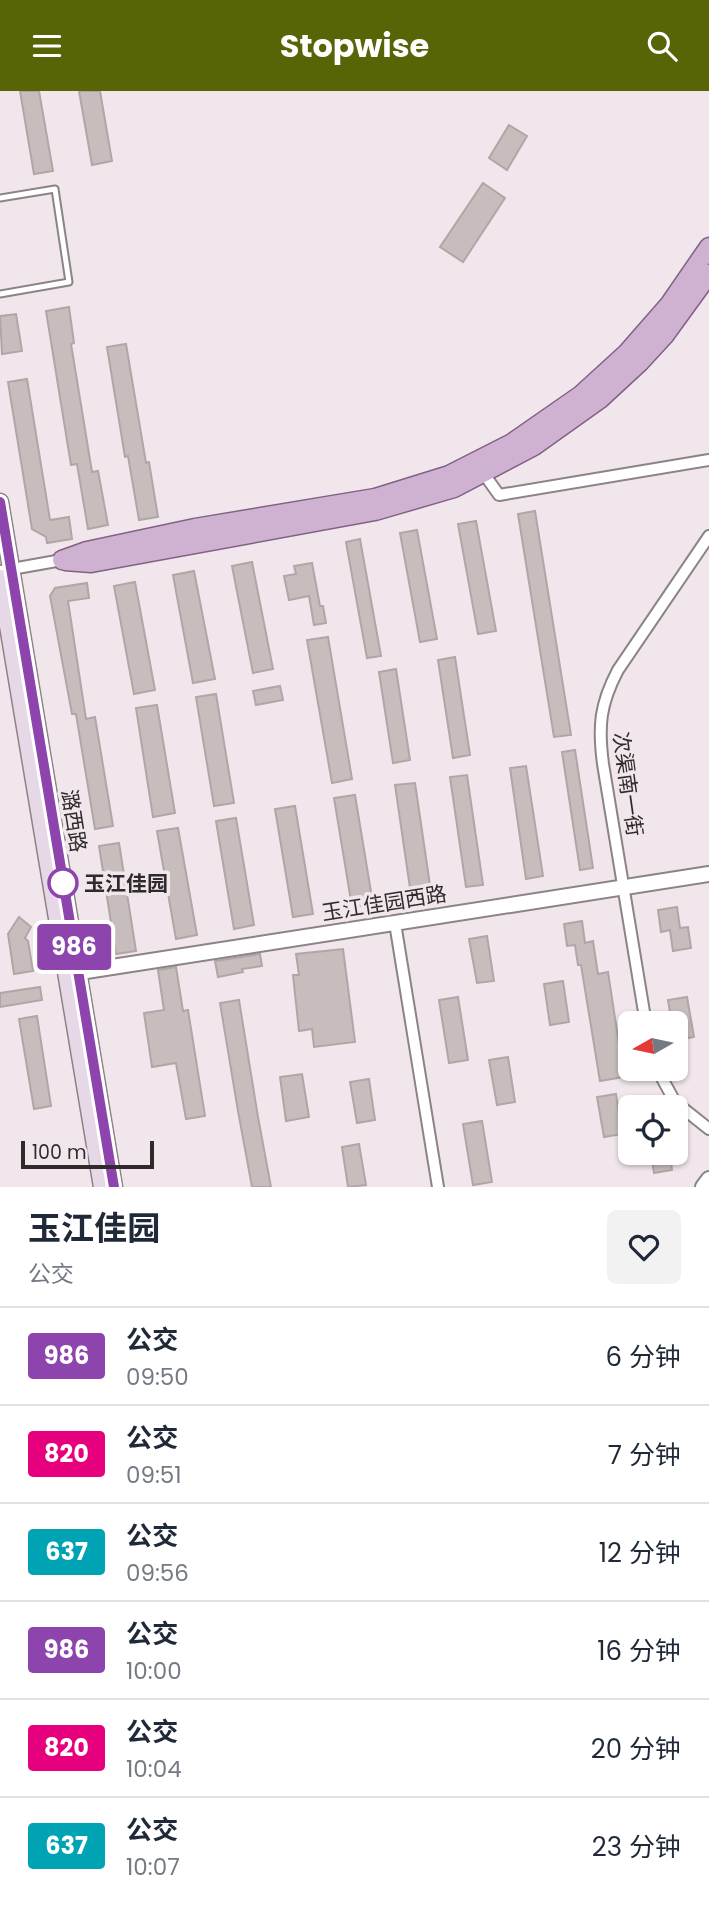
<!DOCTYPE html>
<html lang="zh">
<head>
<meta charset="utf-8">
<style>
  :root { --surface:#fff; --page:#f2f2f3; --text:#1f2937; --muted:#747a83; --line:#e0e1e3; --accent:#596406 }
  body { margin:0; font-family:Poppins,"Noto Sans SC",sans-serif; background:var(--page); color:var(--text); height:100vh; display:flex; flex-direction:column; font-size:26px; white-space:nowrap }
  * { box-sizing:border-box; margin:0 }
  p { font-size:23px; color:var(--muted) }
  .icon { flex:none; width:38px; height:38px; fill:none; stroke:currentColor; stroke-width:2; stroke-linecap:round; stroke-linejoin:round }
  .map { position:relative; height:1096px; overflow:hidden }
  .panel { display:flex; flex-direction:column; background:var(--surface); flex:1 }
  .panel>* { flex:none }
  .badge { padding:0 14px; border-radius:5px; font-size:24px; line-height:46px }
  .needle { width:46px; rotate:261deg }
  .fabs { position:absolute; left:618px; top:920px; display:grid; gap:14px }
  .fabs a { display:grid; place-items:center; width:70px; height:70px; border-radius:10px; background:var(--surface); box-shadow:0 2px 5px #0004; font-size:35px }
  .scale { position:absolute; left:21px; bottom:18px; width:133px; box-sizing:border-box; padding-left:7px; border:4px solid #2f2b2d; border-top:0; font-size:19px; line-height:24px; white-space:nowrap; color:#2f2b2d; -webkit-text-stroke:5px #f0e6eb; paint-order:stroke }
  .map>.badge { position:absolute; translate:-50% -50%; box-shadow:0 0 0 4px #fff }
  .round { display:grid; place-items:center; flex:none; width:74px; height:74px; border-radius:10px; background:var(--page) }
  .overview { display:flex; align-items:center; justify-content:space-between; height:119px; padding:0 28px }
  h1 { font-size:33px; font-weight:700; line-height:52px }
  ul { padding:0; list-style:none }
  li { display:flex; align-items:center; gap:21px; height:98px; padding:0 28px; border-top:2px solid var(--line) }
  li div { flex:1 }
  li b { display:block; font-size:26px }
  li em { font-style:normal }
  li .badge { min-width:77px; font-weight:700; text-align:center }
  header { display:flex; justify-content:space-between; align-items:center; height:91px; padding:0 28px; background:var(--accent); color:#fff; font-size:32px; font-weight:700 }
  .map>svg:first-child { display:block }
</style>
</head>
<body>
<header><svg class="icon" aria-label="menu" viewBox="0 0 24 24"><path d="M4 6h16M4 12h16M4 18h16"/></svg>Stopwise<svg class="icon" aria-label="search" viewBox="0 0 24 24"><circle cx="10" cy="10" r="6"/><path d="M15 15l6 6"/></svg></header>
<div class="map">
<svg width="709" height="1096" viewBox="0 0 709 1096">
  <rect width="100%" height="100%" fill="#f0e6eb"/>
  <!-- building -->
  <path fill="#c8bdbd" stroke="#b1a6a7" stroke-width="2" d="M20,0H39L53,80L34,83Z
    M79,0H100L112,70L92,74Z
    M509,34L527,45L507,79L489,67Z
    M483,92L505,107L463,171L440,156Z
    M69,216L74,252L71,253L92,381L98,380L108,434L88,438L77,373L71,374L46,220Z
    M16,223L22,260L2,263L0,225Z
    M126,253L146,372L149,371L158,426L139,429L128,365L125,366L107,256Z
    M27,288L50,429L69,426L72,448L47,452L46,446L32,438L8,291Z
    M535,420L571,644L554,646L518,423Z
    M476,430L496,540L478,543L458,433Z
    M417,439L437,548L420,551L400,442Z
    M360,448L381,565L367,567L346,451Z
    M252,471L273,578L253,582L232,475Z
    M312,472L320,515H323L326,532L314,534L309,505L289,509L284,485L296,483L294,475Z
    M194,480L215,588L193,592L173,484Z
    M135,491L155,599L134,603L114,495Z
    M87,492L89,507L68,510L86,628L95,626L113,735L95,738L76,623H72L50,505L55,497Z
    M328,546L352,688L332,692L307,549Z
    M455,566L470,664L453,667L438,569Z
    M396,578L410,669L393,672L379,581Z
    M280,595L283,609L256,614L253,600Z
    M216,603L234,712L214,715L196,606Z
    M157,614L175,722L153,726L136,617Z
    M575,659L593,777L580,779L562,661Z
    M526,675L543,785L526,788L510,677Z
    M467,684L483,794L466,796L450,686Z
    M415,692L431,801L411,804L395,694Z
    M355,704L373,813L352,816L334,707Z
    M295,715L313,823L293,826L275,718Z
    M236,727L254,834L234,838L216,730Z
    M178,737L197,844L176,848L157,740Z
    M119,752L136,860L116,863L99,755Z
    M677,816L680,837L688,836L691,857L673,860L670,839L661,841L658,819Z
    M19,826L31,836L25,847L28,850L33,880L14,883L8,843Z
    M582,830L585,852L593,850L598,883L608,881L624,986L600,990L581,874H578L575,854L567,855L564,833Z
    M487,845L494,890L477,892L469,848Z
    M343,858L355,951L314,956L312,938L299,940L293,884H299L296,863Z
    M260,863L262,875L242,878L243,881L218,886L215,870Z
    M176,876L183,920L188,919L205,1025L186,1028L176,972L152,976L144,922L164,919L158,879Z
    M563,890L569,931L550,934L544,893Z
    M40,896L42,909L0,916V902Z
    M458,906L468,969L449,972L439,909Z
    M687,906L694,946L676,949V933H672L668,909Z
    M239,909L258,1026L271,1096H252L238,1020L220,912Z
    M37,925L51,1015L34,1018L19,928Z
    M508,966L515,1011L497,1014L489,969Z
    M302,983L309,1026L286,1030L280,986Z
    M369,988L375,1029L357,1032L350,991Z
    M616,1003L622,1043L604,1046L597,1006Z
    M482,1030L492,1091L473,1094L463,1033Z
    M359,1053L366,1094L348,1096L342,1056Z
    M651,1062H670L672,1079L654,1082Z"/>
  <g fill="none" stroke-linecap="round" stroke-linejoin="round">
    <!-- service casing -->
    <g stroke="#8c8387" stroke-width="9">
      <path id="service" d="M0,107L55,98L69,191L0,203"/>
    </g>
    <!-- minor casing -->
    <g stroke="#8c8387" stroke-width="14">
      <path id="minor" d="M484,383L499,404L709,369
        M0,480L62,469
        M395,832L438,1096
        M646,933L603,673C598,635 600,613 618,579L709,445
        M657,978L675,1011L709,1038"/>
    </g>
    <!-- tertiary casing -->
    <g stroke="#8c8387" stroke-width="18">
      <path id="tertiary" d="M67,883L709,783
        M703,1096L709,1088"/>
    </g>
    <!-- secondary casing -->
    <g stroke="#8c8387" stroke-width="19">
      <path id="secondary" d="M0,411L114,1096
        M0,487L102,1096"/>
    </g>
    <!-- primary casing -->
    <g stroke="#826184" stroke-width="21">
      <path id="primary" d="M62,469L87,460L195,437L375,407L449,384L512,352L581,304L627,262L669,214L709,156
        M65,470L91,472L375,420L454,397L534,355L600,308L640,271L664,245L709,183"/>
    </g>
    <!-- service -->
    <use href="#service" stroke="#fff" stroke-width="5"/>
    <!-- minor -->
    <use href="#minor" stroke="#fff" stroke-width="10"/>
    <!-- tertiary -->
    <use href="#tertiary" stroke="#fff" stroke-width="14"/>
    <!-- secondary -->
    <use href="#secondary" stroke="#e7d8e8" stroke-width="16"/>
    <!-- primary -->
    <use href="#primary" stroke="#cfb2d1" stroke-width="18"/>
  </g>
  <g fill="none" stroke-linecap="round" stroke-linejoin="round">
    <!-- line casing -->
    <g stroke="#fff" stroke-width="16">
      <path id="line" d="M0,411L114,1096"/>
    </g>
    <!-- line -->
    <use href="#line" stroke="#8e44ad" stroke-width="10"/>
  </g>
  <!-- markers -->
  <circle fill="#fff" stroke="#8e44ad" stroke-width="3.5" cx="63" cy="792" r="14"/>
  <g text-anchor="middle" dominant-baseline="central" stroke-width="7" stroke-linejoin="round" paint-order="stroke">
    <!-- street labels -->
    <g font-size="21" fill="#2f2b2d" stroke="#f0e6eb">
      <text transform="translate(628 693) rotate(82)">次渠南一街</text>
      <text transform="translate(74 730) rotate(81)">潞西路</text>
      <text transform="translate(384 812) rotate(-9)">玉江佳园西路</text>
    </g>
    <!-- stop labels -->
    <g font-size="21" font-weight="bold" fill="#2f2b2d" stroke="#f0e6eb" text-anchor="start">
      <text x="84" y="792">玉江佳园</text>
    </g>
  </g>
</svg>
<div class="fabs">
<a><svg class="needle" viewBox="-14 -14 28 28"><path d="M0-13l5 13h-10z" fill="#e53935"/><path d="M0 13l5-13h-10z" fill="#747a83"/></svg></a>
<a><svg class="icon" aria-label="locate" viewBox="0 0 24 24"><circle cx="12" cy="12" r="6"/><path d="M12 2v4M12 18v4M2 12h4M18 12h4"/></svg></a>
</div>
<div class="scale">100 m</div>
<b class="badge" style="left:74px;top:856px;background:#8e44ad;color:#fff">986</b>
</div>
<section class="panel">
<div class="overview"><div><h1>玉江佳园</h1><p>公交</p></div><a class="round"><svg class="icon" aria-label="heart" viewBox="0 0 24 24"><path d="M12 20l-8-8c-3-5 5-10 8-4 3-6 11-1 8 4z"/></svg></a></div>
<ul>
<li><span class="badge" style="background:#8e44ad;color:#fff">986</span><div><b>公交</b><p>09:50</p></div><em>6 分钟</em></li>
<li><span class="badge" style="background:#e6007e;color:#fff">820</span><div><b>公交</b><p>09:51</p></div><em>7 分钟</em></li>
<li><span class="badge" style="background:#00a3b4;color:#fff">637</span><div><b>公交</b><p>09:56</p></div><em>12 分钟</em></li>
<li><span class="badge" style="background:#8e44ad;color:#fff">986</span><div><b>公交</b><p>10:00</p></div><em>16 分钟</em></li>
<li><span class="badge" style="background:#e6007e;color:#fff">820</span><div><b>公交</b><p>10:04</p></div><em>20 分钟</em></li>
<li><span class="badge" style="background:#00a3b4;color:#fff">637</span><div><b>公交</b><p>10:07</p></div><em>23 分钟</em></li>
</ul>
</section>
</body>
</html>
